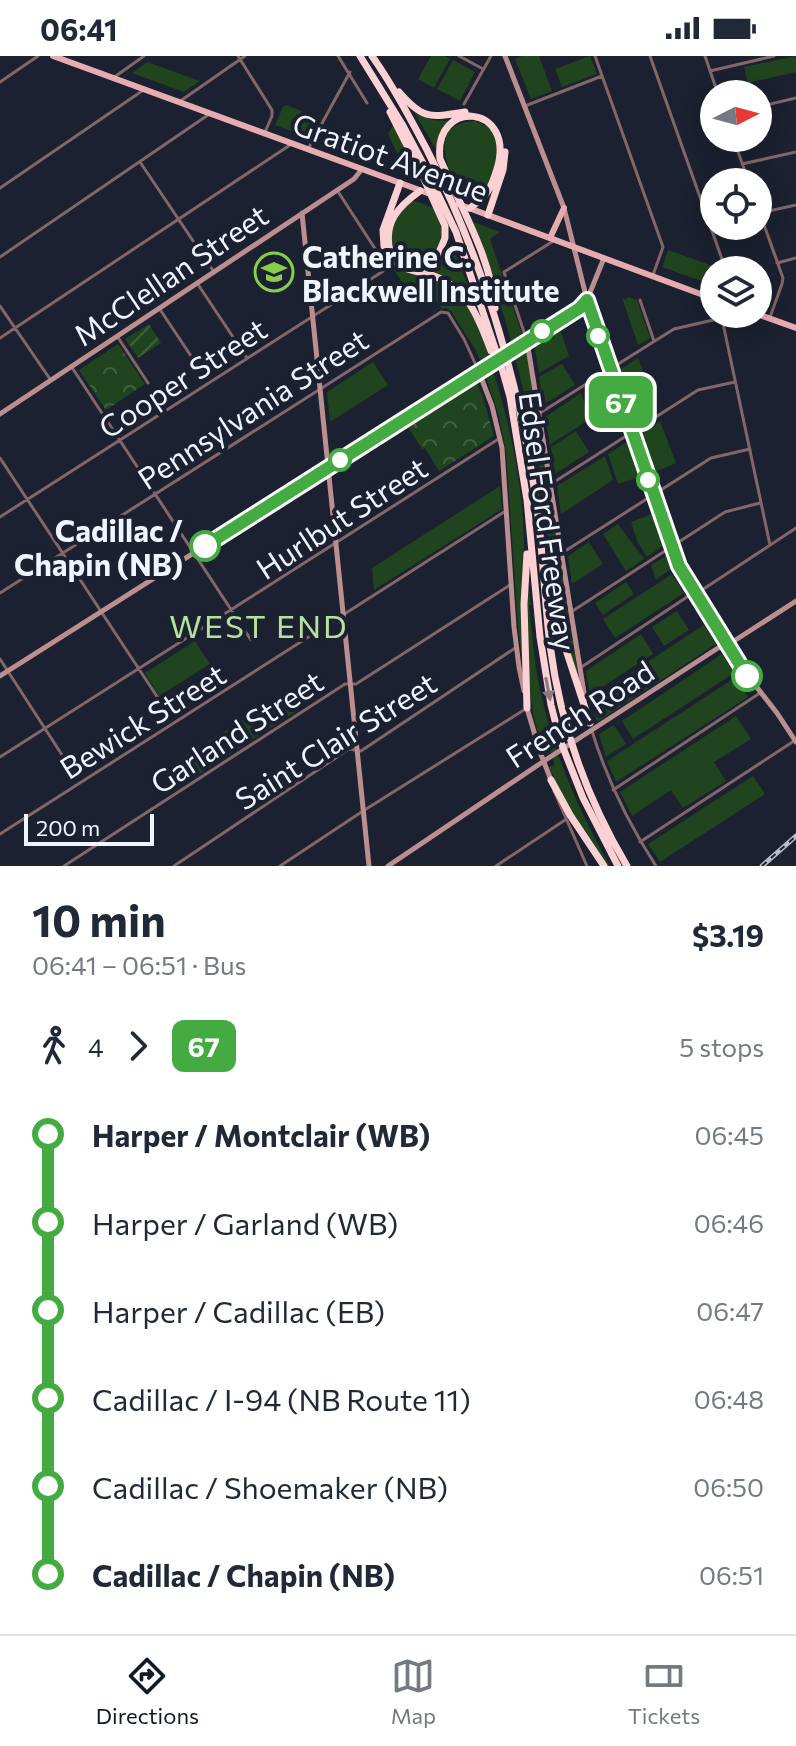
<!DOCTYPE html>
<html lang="en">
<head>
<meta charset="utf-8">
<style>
  :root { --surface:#fff; --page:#f6f6f7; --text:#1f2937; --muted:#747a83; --line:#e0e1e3; --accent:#111827 }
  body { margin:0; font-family:Commissioner,sans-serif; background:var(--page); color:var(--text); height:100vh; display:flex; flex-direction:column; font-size:30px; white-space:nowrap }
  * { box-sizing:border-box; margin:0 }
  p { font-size:26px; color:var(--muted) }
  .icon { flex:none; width:44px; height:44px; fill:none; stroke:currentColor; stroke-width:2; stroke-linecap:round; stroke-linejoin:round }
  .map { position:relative; height:810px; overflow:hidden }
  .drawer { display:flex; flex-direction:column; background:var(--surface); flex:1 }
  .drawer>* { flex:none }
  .badge { padding:0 16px; border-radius:12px; font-size:28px; line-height:52px }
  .needle { width:52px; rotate:84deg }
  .controls { position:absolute; left:700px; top:24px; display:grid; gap:16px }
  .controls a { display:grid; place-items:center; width:72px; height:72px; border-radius:50%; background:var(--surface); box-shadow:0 4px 20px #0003; font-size:40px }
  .scale { position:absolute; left:24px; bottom:20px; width:130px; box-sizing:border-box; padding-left:8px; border:4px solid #f0f5ff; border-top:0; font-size:22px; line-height:28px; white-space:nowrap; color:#f0f5ff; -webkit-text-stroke:6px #1b2130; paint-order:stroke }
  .map>.badge { position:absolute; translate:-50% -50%; box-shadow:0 0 0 4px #fff }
  .legs { display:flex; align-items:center; gap:12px; height:88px; padding:0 32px; font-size:26px }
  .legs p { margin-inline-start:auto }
  .summary { display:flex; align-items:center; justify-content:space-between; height:136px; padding:0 32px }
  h1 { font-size:44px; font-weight:700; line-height:60px }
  ul { padding:0 32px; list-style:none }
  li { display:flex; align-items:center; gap:28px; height:88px; font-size:30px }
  li i { display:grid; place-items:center; width:12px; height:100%; margin:0 10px; background:currentColor }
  li i::after { content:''; width:20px; height:20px; margin:-10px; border:6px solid; border-radius:50%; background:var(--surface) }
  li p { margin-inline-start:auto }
  li:first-child i { background:linear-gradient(#0000 50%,currentColor 0) }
  li:last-child i { background:linear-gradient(currentColor 50%,#0000 0) }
  .status { display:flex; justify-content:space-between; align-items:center; height:56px; padding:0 40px; background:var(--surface); direction:ltr }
  .status svg { height:22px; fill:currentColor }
  .menu { display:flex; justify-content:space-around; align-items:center; height:112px; border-top:2px solid var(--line); background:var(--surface); font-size:22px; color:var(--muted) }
  .menu a { display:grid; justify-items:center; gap:4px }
  .menu .selected { color:var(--accent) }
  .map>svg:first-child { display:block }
</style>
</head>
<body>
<div class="status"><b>06:41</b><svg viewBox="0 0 49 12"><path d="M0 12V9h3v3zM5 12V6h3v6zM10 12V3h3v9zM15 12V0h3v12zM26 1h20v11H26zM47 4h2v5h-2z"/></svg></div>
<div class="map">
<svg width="796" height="810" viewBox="0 0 796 810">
  <defs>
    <pattern id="park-crowns" width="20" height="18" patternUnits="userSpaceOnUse" patternTransform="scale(2)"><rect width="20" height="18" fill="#20441d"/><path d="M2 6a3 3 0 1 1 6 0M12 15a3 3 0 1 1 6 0" fill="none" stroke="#41603f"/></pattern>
    <pattern id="garden-furrows" width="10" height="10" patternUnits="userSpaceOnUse" patternTransform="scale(2)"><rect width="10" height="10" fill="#20441d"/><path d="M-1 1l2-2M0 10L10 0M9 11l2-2" fill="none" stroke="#41603f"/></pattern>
  </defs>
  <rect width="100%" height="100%" fill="#1b2130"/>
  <!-- grass -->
  <path fill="#20441d" d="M431,0H445L450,3L434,32L418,23Z
    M522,0H539L552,35L531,43L515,3Z
    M590,0L597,18L562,31L555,13Z
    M796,0V16L748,27L744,11Z
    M453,4L475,16L460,45L437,33Z
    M147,6L200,25L184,36L132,17Z
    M287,49L318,62L308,81L275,69L283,51Z
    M414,56C428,64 441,67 457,63L437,95Z
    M474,65C515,74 493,115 484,141L481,144L458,136C447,110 428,68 474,65Z
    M394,68L421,123L407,118L388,78Z
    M407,142L434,152L444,180L437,198C431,200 424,204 418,205C402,207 389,191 392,176C394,165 400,154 404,144Z
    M473,166L500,176L490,183L523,281L520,282L523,294L527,293L579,625C560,567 550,507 543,446L545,445C529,349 507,257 473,166Z
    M449,186L462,213L474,249L462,234L413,212C432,213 444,203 449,186Z
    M668,194L713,210L707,227L662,211Z
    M388,203C400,217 415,217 431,222C447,228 460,238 469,251C480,265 486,291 491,308C507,357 519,411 523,462C526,515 524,568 524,621L518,570L506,395L499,360L486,322L489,316L486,306H481L475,293L451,255L446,252L442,253L428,231L422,226L407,235Z
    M628,241L637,244L650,282L638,289L622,242L626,244Z
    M560,273L569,300L539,317L534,288Z
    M638,302L646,324L625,331L619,314Z
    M373,306L388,329L330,366L327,336Z
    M562,308L575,329L543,349L539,321Z
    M648,329L657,354L638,366L633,353L649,346L648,344L632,349L627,337Z
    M581,337L590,363L550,389L545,361Z
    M611,342L619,363L598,371L590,348Z
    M660,365L676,407L655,416L641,377Z
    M576,375L589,396L555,418L551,391Z
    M627,386L639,421L618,428L608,398Z
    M605,400L613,424L561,458L557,430Z
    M500,430L502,453L374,534L372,512Z
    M652,458L663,490L647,501L638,487L631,466Z
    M618,468L644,503L626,515L603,478Z
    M589,486L603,508L572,528L568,500Z
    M666,500L671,513L656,524L651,509Z
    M672,518L684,537L615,582L603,563Z
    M626,526L634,538L603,559L595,547Z
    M528,533H529L531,549H529C532,572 533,595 537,618C550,689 575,748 610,810H605L565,745L549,711L555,709L551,696L545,699L534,663L531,644L528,610Z
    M677,555L689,574L664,590L652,571Z
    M704,569L716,588L597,666L591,643Z
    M641,578L653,598L590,639L586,615Z
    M195,585L210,608L159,640L145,617Z
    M722,598L734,617L633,683L622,665Z
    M736,621L748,641L616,726L607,705Z
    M287,636L298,654L195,721L183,701Z
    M736,660L751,683L714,706L726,725L683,752L671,734L632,760L620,736Z
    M614,669L626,688L606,701L599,678Z
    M753,720L765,738L660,806L648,788Z"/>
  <!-- park -->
  <path fill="url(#park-crowns)" d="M118,288L145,328L106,354L79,314Z
    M476,325L483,341L494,380L439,415L425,392L422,393L407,369Z"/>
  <!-- garden -->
  <path fill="url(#garden-furrows)" d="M149,268L161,287L138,302L125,283Z"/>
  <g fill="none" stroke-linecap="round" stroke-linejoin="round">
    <!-- street -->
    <path stroke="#836768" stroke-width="3" d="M238,0L272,54V60L265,76
      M338,0L367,47
      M459,0L483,13
      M595,0L663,191L653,219
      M650,0L723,206L724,214
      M705,0L718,38
      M710,15L774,0
      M113,22L144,0
      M0,26L38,0
      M179,46L245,0
      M464,48L491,0
      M525,50L602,20
      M758,51L796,42
      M733,82L749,126
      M308,93L350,16
      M140,106L214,216
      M742,108L796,96
      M0,132L142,35
      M758,152L783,222L782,228L770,261
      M760,157L796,149
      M0,201L208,59
      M777,207L796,202
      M197,227L247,302
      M640,244L654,285
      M0,250L50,323
      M159,252L191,300
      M721,258L770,489
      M117,280L148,327
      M0,282L290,89
      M527,285L504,216L555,184
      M71,310L251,584
      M540,357L674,273L722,262
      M0,402L158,642
      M551,428L698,334L735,326
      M0,461L385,214L383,205L337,134
      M562,497L711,402L750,393
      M0,537L441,256L448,257L464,283L479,316
      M571,556L725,456L760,447
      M0,603L64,702
      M580,612L687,541L702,534L796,472
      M592,675C607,724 628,767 656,810
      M0,701L500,382
      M613,734L760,637
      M554,735L587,810
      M0,778L504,456
      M640,786L794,685
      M64,810L345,628H356L510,529
      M174,810L349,693L361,695L515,592
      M280,810L363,755L527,652
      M496,810L565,764"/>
    <!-- secondary -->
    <path stroke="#bb8e90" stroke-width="5" d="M505,0L564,152L589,252L679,510L737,606L777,657L796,686
      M302,157L369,810
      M527,285L585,643
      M479,316L492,350L502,392L514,571L519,611L524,635
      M0,358L354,123L362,113
      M0,620L580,252L587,244L604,202
      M526,649L540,696L551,724
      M388,810L544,705L718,592L734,585L796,545"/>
    <!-- primary -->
    <path stroke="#e7acb0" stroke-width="6" d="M53,0L433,139
      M458,148L714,243
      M550,182L564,152
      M757,258L796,272"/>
    <!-- highway -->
    <path stroke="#fcd1d3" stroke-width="7" d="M360,0L402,68L426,113L456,176L503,316L510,341L527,444L540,581L551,649L560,684L583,742L618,810
      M372,0C393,30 410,62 427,94C484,206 518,321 536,444C543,492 544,541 550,589C560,667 587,743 627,810
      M399,36C424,65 431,61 465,56
      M390,56L424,123L445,170V182L438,199C422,211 403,210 390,195C383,166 399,150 420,135
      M470,152C487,140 491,133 497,113C517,48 433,41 440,103C460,149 491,202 495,252
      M488,159L503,114L505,96
      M384,190L383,174L400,127
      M392,204C404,215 419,215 434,220C469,233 479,263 491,295
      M547,511L567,597L590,667
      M527,652L524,548L527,498
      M551,724L570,759L604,810"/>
    <!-- rail casing -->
    <g stroke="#b8bdc9" stroke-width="5">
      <path id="rail" d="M762,810L796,780"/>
    </g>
    <!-- rail -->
    <use href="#rail" stroke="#1b2130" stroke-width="2" stroke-dasharray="6" stroke-linecap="butt"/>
  </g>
  <!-- one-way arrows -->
  <defs><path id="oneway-solid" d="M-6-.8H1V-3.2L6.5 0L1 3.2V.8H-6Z" transform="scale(2)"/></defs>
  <use fill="#8c7982" href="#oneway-solid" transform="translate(548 633) rotate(79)"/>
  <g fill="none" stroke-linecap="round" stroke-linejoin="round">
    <!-- line-1 casing -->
    <g stroke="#fff" stroke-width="18">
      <path id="line-1" d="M205,490L580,252L587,244L679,510L747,620"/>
    </g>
    <!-- line-1 -->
    <use href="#line-1" stroke="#44aa42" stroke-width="12"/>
  </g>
  <!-- icons -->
  <defs>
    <g id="school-ring" transform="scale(2)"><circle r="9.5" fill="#1b2130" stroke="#88cf49" stroke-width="1.5"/><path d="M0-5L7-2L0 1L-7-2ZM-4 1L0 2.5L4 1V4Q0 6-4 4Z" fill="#88cf49"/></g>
  </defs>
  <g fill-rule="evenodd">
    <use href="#school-ring" x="274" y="216"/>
  </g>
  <!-- markers -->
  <g fill="#fff" stroke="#44aa42" stroke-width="4">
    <circle cx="542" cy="275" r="10"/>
    <circle cx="598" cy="280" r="10"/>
    <circle cx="340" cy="404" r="10"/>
    <circle cx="648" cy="424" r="10"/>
    <circle cx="205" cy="490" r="14"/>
    <circle cx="747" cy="620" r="14"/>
  </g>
  <g text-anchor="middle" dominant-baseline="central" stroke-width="8" stroke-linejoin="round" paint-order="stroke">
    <!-- street labels -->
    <g font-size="30" fill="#f0f5ff" stroke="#1b2130">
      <text transform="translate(391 100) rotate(20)">Gratiot Avenue</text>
      <text transform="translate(170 218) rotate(-34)">McClellan Street</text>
      <text transform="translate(182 321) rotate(-33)">Cooper Street</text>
      <text transform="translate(252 352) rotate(-33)">Pennsylvania Street</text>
      <text transform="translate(341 461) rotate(-33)">Hurlbut Street</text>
      <text transform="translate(549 465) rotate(82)">Edsel Ford Freeway</text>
      <text transform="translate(579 657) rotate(-33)">French Road</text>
      <text transform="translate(142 664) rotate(-32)">Bewick Street</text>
      <text transform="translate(236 675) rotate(-33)">Garland Street</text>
      <text transform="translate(335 684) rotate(-32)">Saint Clair Street</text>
    </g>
    <!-- poi labels -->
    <g font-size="30" font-weight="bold" fill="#f0f5ff" stroke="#1b2130" text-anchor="start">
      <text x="302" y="199">Catherine C.<tspan x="302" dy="34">Blackwell Institute</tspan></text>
    </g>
    <!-- stop labels -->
    <g font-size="30" font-weight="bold" fill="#f0f5ff" stroke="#1b2130" text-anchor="end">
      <text x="183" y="473">Cadillac /<tspan x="183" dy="34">Chapin (NB)</tspan></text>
    </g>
    <!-- neighbourhood labels -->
    <g font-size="32" letter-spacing="2" fill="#b8e09c" stroke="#1b2130">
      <text x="259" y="569">WEST END</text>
    </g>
  </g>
</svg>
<div class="controls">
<a><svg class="needle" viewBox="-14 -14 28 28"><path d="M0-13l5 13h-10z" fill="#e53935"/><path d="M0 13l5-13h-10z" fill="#747a83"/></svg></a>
<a><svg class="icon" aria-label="locate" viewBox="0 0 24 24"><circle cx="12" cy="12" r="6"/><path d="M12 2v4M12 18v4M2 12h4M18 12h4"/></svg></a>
<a><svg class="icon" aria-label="layers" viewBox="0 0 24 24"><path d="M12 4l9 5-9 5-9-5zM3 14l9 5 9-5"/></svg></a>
</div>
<div class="scale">200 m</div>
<b class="badge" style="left:621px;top:346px;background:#44aa42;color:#fff">67</b>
</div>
<section class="drawer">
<div class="summary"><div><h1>10 min</h1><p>06:41 – 06:51 · Bus</p></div><b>$3.19</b></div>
<div class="legs"><svg class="icon" aria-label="walk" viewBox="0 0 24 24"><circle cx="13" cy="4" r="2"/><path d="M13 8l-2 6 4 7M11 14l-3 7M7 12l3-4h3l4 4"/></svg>4<svg class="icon" aria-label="forward" viewBox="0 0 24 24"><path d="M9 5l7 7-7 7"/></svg><b class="badge" style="background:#44aa42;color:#fff">67</b><p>5 stops</p></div>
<ul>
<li><i style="color:#44aa42"></i><b>Harper / Montclair (WB)</b><p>06:45</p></li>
<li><i style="color:#44aa42"></i><span>Harper / Garland (WB)</span><p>06:46</p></li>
<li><i style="color:#44aa42"></i><span>Harper / Cadillac (EB)</span><p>06:47</p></li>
<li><i style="color:#44aa42"></i><span>Cadillac / I-94 (NB Route 11)</span><p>06:48</p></li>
<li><i style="color:#44aa42"></i><span>Cadillac / Shoemaker (NB)</span><p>06:50</p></li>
<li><i style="color:#44aa42"></i><b>Cadillac / Chapin (NB)</b><p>06:51</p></li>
</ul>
</section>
<nav class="menu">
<a class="selected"><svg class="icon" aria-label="directions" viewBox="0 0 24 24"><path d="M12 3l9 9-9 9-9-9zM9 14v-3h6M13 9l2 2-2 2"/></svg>Directions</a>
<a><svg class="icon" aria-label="map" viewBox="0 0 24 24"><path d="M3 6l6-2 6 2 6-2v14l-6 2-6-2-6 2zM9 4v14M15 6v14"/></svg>Map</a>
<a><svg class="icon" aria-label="tickets" viewBox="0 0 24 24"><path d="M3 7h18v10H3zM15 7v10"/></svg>Tickets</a>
</nav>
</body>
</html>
